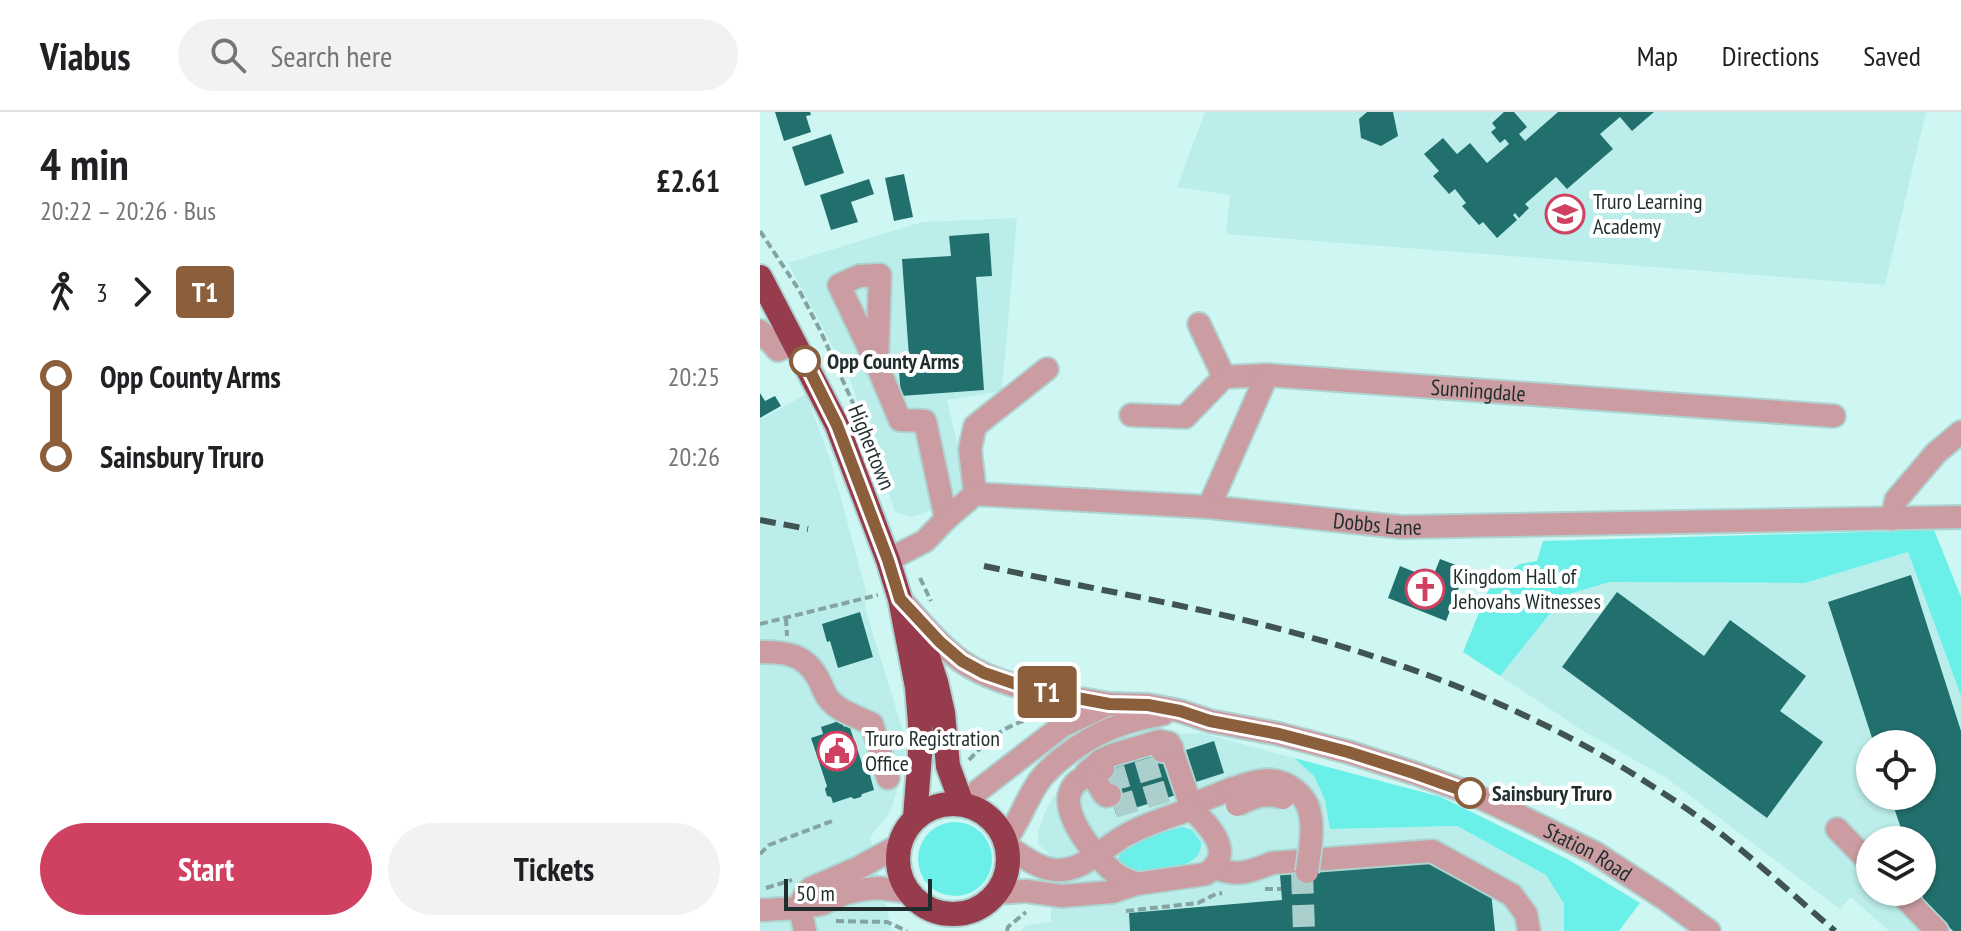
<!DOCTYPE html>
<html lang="en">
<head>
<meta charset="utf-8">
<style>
  :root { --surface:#fff; --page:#f2f2f2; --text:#202124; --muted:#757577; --line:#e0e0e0; --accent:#d04061 }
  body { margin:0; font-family:"PT Sans Narrow",sans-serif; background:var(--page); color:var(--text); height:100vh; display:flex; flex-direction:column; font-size:30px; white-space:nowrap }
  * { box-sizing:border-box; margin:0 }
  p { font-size:26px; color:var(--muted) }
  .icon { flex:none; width:44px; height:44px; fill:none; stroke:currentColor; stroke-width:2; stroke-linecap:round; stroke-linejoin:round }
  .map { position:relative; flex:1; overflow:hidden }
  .side { display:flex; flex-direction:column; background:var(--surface); width:760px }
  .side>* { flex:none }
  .badge { padding:0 16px; border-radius:6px; font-size:28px; line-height:52px }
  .controls { position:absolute; left:1096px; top:618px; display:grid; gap:16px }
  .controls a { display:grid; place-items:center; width:80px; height:80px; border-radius:50%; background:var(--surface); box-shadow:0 2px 6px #0004; font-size:40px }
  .scale { position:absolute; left:24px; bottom:20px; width:148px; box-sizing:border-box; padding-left:8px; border:4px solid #1f2e2d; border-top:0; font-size:22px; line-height:28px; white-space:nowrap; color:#1f2e2d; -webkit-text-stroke:6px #fff; paint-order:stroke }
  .map>.badge { position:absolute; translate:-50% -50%; box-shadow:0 0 0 4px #fff }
  .legs { display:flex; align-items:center; gap:12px; height:88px; padding:0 40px; font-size:26px }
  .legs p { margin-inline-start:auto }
  .summary { display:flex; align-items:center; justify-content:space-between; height:136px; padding:0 40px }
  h1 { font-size:44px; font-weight:600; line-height:60px }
  .cta { display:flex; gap:16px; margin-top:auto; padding:16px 40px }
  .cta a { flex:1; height:92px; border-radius:48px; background:var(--accent); color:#fff; font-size:32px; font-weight:600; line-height:92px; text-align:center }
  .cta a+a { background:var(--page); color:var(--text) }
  ul { padding:0 40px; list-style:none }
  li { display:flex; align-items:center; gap:28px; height:80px; font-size:30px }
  li i { display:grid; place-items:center; width:12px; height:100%; margin:0 10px; background:currentColor }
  li i::after { content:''; width:20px; height:20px; margin:-10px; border:6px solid; border-radius:50%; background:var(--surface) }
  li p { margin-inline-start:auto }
  li:first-child i { background:linear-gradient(#0000 50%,currentColor 0) }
  li:last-child i { background:linear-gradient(currentColor 50%,#0000 0) }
  header { display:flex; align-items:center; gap:48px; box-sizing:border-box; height:112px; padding:0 40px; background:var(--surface); border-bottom:2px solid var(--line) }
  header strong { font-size:38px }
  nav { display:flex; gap:44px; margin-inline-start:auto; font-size:28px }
  .search { width:560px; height:72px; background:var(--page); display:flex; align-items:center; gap:20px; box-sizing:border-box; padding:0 28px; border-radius:44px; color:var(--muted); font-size:30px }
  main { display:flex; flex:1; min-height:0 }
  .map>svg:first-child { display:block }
</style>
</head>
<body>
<header>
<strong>Viabus</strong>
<div class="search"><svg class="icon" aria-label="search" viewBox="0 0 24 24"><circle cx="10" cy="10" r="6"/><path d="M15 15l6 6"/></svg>Search here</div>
<nav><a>Map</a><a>Directions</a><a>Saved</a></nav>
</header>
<main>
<section class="side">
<div class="summary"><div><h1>4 min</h1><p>20:22 – 20:26 · Bus</p></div><b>£2.61</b></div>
<div class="legs"><svg class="icon" aria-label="walk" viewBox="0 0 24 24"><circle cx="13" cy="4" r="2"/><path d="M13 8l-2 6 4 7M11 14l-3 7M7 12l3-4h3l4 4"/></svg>3<svg class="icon" aria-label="forward" viewBox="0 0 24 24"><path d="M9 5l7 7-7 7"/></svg><b class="badge" style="background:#8b5e3c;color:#fff">T1</b></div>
<ul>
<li><i style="color:#8b5e3c"></i><b>Opp County Arms</b><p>20:25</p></li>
<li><i style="color:#8b5e3c"></i><b>Sainsbury Truro</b><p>20:26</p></li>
</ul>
<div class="cta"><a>Start</a><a>Tickets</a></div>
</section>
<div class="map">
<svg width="1201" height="819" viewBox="0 0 1201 819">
  <rect width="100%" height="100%" fill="#cef7f4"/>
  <!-- built -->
  <path fill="#bbeeea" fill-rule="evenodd" d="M445,0H1166L1125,173L466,122L470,83L417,75Z
    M257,106L242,279L187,288L207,374L167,400L151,405L135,400L90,267L28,151L162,110Z
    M46,282L71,350L106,479L105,496L144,622L146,646L131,699L110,725L132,819H0V308Z
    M1148,440L1201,584V819H1129L1091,785L1080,797L908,667L825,620L740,564L805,483L850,470L1045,471ZM1110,632H1162V684H1110ZM1110,728H1162V780H1110Z
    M442,621L534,646L554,664L565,688L571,717L697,714L786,763L804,792V819H261L266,813L291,810V743L278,732V720L287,695L307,664L350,637L392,623Z"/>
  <!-- green -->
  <path fill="#6befe9" d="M1174,418L1201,485V584L1148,440L1045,471L850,470L805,483L740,564L703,540L730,474L760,452L777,449L783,429Z
    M534,646L681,685L809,748L880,791L859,819H804V792L786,763L697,714L570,717L565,688L554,664Z
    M158 747a37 37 0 1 1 74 0a37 37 0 1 1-74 0Z
    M422,715L432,718L441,730C443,761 392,756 370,759L362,755L358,747L362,738L396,722Z"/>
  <!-- building -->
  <path fill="#22706d" d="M15,0H50L51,3L46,4L51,20L24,29Z
    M607,0H633L638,24L621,34L601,26L599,7Z
    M744,0H754L767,15L759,22L765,29L798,0H894L872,19L860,5L840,22L853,37L807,77L796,65L765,92L769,96L759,106L755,101L753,103L757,108L737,126L723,110L719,113L702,94L706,91L695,77L689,82L673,64L679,59L664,42L683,26L697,42L710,31L727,51L749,32L745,27L740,31L731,20L736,16L732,11Z
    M71,22L84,61L45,74L32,35Z
    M144,62L153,105L134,109L125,66Z
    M109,67L114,82L91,90L98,110L71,118L60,83Z
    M229,121L232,164L216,165L224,278L141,284L138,246L149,245L142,147L191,144L189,124Z
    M0,281L5,289L15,284L21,294L0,306Z
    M680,447L706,457L686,509L628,486L640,454L672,467Z
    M1151,463L1201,619V819H1193L1165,791L1161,780L1162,728H1145L1130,684H1162V632H1114L1068,490Z
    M857,480L944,544L970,508L1046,564L1020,599L1063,630L1007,706L802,555Z
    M100,500L113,545L78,556L70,529L67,530L62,512Z
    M82,608L84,615L89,613L103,654L107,652L114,678L102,682L101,685L94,687L91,685L73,691L71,685L67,684L65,677L67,674L51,626L63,622L61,615Z
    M454,629L464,661L436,670L426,638Z
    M401,634L416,683L356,702L341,652Z
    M670,749L731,780L735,819H370L369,801L522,788L520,763L522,761Z"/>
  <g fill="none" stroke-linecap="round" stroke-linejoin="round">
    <!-- minor-tunnel -->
    <path stroke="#abcfcc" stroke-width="22" stroke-dasharray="22 11" stroke-linecap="butt" d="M346,670L407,652
      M354,695L414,677
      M542,760L544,819"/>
    <!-- minor casing -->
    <g stroke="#aed3d0" stroke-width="26">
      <g id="minor">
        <path d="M439,212L464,265"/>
        <path d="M0,219L18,238L35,231"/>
        <path d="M117,253L120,163L99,164L79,173L117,253L140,308L165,309L186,407"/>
        <path d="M371,303L425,305L464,265L507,263"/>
        <path d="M215,382L210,337L215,314L287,257"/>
        <path id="s1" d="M449,395L507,263L1074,304"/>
        <path d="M1132,407L1136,388L1176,341L1201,320"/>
        <path id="s2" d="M128,448L165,429L186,407L215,382L449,395L641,415L1201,405"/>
        <path d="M140,487C159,508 178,532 201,549C243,578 300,583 349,592"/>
        <path d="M0,540C23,540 43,541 56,563C61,570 63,579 68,586C77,599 98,605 112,612L128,666"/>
        <path d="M402,639L409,638L414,644L432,697L441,689L471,677"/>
        <path d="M343,657C331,662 316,666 311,678C299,703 339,750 359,764C364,767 370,769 376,772"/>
        <path d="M326,661L341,648L352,643L399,629L409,631L412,636"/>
        <path d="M332,666C341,672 339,678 346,684L350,683"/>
        <path id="s3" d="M207,694L219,678L302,614L349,592L388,593L420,599L450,609L519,622L588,640L654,661L710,681L766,707L835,741L904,786L949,819"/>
        <path d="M1077,717L1110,751"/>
        <path d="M245,729C259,710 266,688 279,669C287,658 296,651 306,643C337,619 365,609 403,602"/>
        <path d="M140,733L100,755L51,776L43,786L40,796L62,792L86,781L106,777L119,776L149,780"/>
        <path d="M455,756C479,765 489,760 512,751L672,739L752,783L766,802L769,819"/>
        <path d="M1139,780L1177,819"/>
        <path d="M236,781L266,779L302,784L352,780L376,772L446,762C477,741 449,714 432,697C411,704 388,711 368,722C346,733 323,760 296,758C278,757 261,743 247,734"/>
        <path d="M0,798L40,796L45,819"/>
      </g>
    </g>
    <!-- highway casing -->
    <g stroke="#aed3d0" stroke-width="28">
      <path id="highway" d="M0,165L77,313L128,448L140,487L157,575L160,611V642L155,706
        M157,521L164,533L176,570L183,601L188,654L202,692
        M138 747a55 55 0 1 1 110 0a55 55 0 1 1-110 0Z"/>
    </g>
    <!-- path -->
    <path stroke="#85a3a1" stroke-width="4" stroke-dasharray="8 4" stroke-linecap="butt" d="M0,119L39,178L60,218L97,300
      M160,466L171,489
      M26,506L27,524
      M0,512L118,483
      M209,648C231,624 247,612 278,605
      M0,742L9,733L72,709
      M6,776L32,768
      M505,777H521
      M366,799L438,791L456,782L462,781
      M76,809L127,810L147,819
      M247,819L248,815L266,800"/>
    <!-- minor -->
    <use href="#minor" stroke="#cb9ca1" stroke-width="22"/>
    <!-- highway -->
    <use href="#highway" stroke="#973c4d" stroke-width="24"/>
    <!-- rail -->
    <path stroke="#405452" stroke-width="6" stroke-dasharray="16 8" stroke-linecap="butt" d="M0,408L48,417
      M224,454C309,472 395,487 480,507C622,541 766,592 889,672C916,689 944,708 969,728C1005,757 1040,789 1075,819"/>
    <!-- minor-bridge casing -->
    <g stroke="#aed3d0" stroke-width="26" stroke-linecap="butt">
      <path id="minor-bridge" d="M471,677C483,673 496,668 509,668C528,669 547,683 550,702C554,720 549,742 547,760
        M477,693C492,686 506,679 523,686"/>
    </g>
    <!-- minor-bridge -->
    <use href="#minor-bridge" stroke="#cb9ca1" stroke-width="22"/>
  </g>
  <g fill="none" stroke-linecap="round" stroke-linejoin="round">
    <!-- line-1 casing -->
    <g stroke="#fff" stroke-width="18">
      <path id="line-1" d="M45,249L77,313L128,448L140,487L180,530L202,549L224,561L274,578L349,592L388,593L420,599L450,609L519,622L588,640L654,661L710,681"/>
    </g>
    <!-- line-1 -->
    <use href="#line-1" stroke="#8b5e3c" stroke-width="12"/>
  </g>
  <!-- icons -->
  <defs>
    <g id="school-ring" transform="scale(2)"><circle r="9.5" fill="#fff" stroke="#d04061" stroke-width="1.5"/><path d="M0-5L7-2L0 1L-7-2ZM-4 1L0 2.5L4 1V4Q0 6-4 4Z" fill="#d04061"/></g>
    <g id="church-ring" transform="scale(2)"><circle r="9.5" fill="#fff" stroke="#d04061" stroke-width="1.5"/><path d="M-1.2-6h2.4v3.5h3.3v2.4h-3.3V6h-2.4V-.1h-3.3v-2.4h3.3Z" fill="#d04061"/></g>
    <g id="civic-ring" transform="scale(2)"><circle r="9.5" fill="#fff" stroke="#d04061" stroke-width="1.5"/><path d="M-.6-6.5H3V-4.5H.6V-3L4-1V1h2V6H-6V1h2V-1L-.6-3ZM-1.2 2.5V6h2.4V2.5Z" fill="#d04061"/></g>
  </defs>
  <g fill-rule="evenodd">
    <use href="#school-ring" x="805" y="102"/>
    <use href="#church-ring" x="665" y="477"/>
    <use href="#civic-ring" x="77" y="639"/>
  </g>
  <!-- markers -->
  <g fill="#fff" stroke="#8b5e3c" stroke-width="4">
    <circle cx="45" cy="249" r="14"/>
    <circle cx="710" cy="681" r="14"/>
  </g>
  <g text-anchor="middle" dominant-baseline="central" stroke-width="8" stroke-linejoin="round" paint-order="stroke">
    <!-- poi labels -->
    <g font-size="22" fill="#1f2e2d" stroke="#fff" text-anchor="start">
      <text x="833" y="89">Truro Learning<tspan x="833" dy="25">Academy</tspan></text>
      <text x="693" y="464">Kingdom Hall of<tspan x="693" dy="25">Jehovahs Witnesses</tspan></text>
      <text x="105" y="626">Truro Registration<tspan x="105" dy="25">Office</tspan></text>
    </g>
    <!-- stop labels -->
    <g font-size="22" font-weight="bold" fill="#1f2e2d" stroke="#fff" text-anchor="start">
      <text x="67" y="249">Opp County Arms</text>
      <text x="732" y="681">Sainsbury Truro</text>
    </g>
    <!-- street labels -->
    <g font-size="22" fill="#1f2e2d" stroke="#fff">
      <text stroke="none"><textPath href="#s1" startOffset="356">Sunningdale</textPath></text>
      <text transform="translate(112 335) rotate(68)">Highertown</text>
      <text stroke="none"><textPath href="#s2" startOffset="514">Dobbs Lane</textPath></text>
      <text stroke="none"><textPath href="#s3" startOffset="682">Station Road</textPath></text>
    </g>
  </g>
</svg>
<div class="controls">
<a><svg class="icon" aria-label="locate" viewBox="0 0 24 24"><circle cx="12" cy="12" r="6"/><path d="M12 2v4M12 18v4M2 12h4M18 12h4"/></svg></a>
<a><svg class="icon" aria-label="layers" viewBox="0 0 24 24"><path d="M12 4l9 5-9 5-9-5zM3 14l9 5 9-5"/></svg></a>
</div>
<div class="scale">50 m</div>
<b class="badge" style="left:287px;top:580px;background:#8b5e3c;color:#fff">T1</b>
</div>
</main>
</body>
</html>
